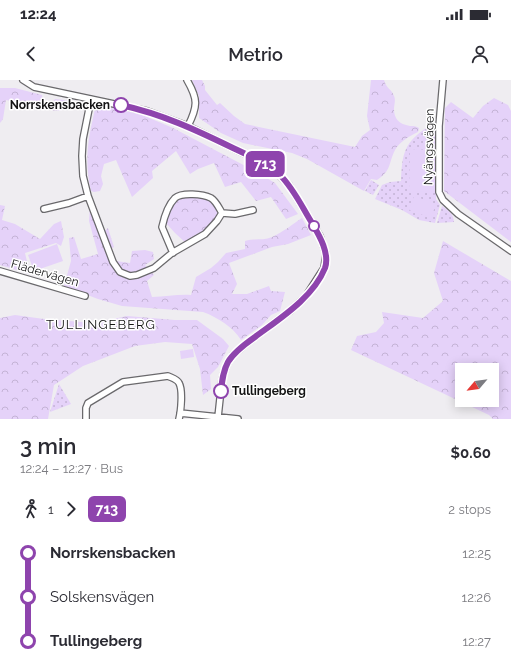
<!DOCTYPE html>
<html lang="en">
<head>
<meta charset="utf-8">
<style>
  :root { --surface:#fff; --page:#f7f7f7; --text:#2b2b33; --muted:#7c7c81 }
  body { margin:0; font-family:Raleway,sans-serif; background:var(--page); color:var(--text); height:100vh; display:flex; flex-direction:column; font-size:15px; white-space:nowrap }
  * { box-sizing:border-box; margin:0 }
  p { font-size:13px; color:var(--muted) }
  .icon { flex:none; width:22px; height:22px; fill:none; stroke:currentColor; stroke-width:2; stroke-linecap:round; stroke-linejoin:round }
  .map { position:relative; height:339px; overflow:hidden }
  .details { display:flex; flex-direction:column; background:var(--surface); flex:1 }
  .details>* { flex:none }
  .badge { padding:0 8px; border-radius:6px; font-size:14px; line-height:26px }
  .needle { width:26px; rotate:241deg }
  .tools { position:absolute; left:455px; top:283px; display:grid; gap:8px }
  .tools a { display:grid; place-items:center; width:44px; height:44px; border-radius:0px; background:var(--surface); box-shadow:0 2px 10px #0003; font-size:20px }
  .map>.badge { position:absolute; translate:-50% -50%; box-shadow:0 0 0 2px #fff }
  .legs { display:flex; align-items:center; gap:6px; height:44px; padding:0 20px; font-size:13px }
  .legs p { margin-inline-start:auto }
  .head { display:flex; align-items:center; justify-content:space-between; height:68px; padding:0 20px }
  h1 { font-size:22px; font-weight:600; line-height:30px }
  ul { padding:0 20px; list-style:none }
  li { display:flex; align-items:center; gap:14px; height:44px; font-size:15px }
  li i { display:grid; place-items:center; width:6px; height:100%; margin:0 5px; background:currentColor }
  li i::after { content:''; width:10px; height:10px; margin:-5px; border:3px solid; border-radius:50%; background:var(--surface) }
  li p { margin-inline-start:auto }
  li:first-child i { background:linear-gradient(#0000 50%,currentColor 0) }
  li:last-child i { background:linear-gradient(currentColor 50%,#0000 0) }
  .status { display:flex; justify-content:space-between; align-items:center; height:28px; padding:0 20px; background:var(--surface); direction:ltr }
  .status svg { height:11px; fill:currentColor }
  header { display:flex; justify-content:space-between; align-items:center; height:52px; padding:0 20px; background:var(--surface); font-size:18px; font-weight:600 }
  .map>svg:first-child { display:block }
</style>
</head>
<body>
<div class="status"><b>12:24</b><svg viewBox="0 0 49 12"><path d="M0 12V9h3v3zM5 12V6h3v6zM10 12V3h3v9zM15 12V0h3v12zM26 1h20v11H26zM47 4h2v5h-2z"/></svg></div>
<header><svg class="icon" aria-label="back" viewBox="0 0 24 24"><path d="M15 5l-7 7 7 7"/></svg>Metrio<svg class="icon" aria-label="person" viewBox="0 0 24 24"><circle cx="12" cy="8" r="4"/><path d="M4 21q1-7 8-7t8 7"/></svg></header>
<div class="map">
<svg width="511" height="339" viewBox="0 0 511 339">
  <defs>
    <pattern id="forest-crowns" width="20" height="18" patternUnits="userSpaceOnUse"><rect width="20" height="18" fill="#e5d2f9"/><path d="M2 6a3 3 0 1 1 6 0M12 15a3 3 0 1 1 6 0" fill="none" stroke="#c4b3d5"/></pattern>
    <pattern id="park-dots" width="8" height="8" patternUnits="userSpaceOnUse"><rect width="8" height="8" fill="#e5d2f9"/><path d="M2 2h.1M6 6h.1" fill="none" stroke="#c4b3d5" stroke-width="1.8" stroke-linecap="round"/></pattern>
  </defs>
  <rect width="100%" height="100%" fill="#efedf1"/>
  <!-- forest -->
  <path fill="url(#forest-crowns)" fill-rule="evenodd" d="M192,0H202L205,6V10L217,25L220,23L234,36L245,44L355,67L362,56L370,50L367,36L371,0H384C387,10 391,8 394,16C396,20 394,25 394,29C394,39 399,44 410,46C414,46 415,46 419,48L418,52C410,56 400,61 395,70C388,84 392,90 377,100L371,99L364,111L307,79L292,73L243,63L221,53L199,38V16Z
    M0,8H15L42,15L43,22L51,25L55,19L73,21L74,28L56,31L6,20L3,39L0,43Z
    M494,18L508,25L511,31V162L444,111L445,28L451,22L473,38L483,26Z
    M101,26L140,34L173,48L253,90L275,103L298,134L286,139L271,117L256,121L241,102L225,107L214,83L198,89L190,94L176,71L152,91L153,98L132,117L116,80L104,84L101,96L103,104L100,111L94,112L91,111C84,79 88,60 95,29Z
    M187,116C194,117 202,116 209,119C211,120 213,123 215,126C227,139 197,158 187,164L175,153L165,142C170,128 172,120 187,116Z
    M0,125L5,126L2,140L15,144L40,159L54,144L61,141L64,157L61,166L56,163L25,173L30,194L0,185Z
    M90,126L99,156L108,148L114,167L106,172L109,180L130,183L132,171L145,170L153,172L154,179L145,185L154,195L147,201L152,217C166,217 178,214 191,215L196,197L211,188L218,182L226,173L245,169V161C254,158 263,161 272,157C283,152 293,144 302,138L311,155L288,164L272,167L229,183L237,204L232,214H247L269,206L271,211L285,212L280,231L271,235L262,245L241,260C233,247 217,237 203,232L122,226L98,219L64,206L71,181L69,158L74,157L81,179L98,174L89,141Z
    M443,161L511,201V339H493L489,335L351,270L357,256L376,252L384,243L382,232L423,238L443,221L434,193ZM462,290H492V320H462Z
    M15,235L44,239L95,243L127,236L175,240H197L223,259L229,266L218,287L210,295L211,309L203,315L200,289L192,264L165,262L135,266L83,286L54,305L48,339H0V238Z"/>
  <!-- park -->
  <path fill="url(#park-dots)" d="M428,47H439V112L436,113V119L440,125L435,143L419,140L402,130L375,119L382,105L390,102L401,101C402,74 404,62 428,47Z
    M371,100L379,105L373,115L365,111Z
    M442,126C449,131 453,133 454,142L437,143Z
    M59,304L71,324L50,332Z"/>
  <!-- pitch -->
  <path fill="#e5d2f9" d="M410,69L435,70V112L409,111Z
    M414,116L436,124L431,138L409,130Z
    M57,164L63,181L34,191L28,175Z
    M193,269L194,277L181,279L180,271Z"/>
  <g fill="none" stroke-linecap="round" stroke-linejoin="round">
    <!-- street casing -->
    <g stroke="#6a696c" stroke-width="8">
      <path id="street" d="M23,0L34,7L147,31L188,46L255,79L272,88L289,105L320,156L326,174L324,188L306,216L290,231L247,263L233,275L228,282L224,292L222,300L218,337
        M187,0C198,19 198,26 188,46
        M443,0L439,46V112L443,120L458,134L511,171
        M91,19L83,59L82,76L83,96L88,116L113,182L120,192L130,196L137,195L154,188L172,173L205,154L217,141L222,133L235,134L253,130
        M44,129L69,123L88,116
        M173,173L162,147C164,138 168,125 175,118C182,112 203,114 211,118C216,121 219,128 222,133
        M0,191L85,216
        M180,333L238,339
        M86,339V328L88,323L123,302L168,296C172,298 177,299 179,303C183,310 181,331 179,339"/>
    </g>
    <!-- street -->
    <use href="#street" stroke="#fff" stroke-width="5.5"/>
  </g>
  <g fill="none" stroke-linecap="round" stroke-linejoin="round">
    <!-- line-1 casing -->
    <g stroke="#fff" stroke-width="9">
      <path id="line-1" d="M121,25C162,34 196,50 233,68C249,76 267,82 280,95C294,109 302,127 312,143C319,155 330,173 325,188C313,218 279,239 255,257C245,264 234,272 228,282C223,291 222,301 221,311"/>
    </g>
    <!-- line-1 -->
    <use href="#line-1" stroke="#8e44ad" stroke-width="6"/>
  </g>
  <!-- markers -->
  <g fill="#fff" stroke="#8e44ad" stroke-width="2">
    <circle cx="121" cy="25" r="7"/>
    <circle cx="314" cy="146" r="5"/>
    <circle cx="221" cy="311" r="7"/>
  </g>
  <g text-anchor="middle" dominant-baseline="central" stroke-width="3" stroke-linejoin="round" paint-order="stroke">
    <!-- stop labels -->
    <g font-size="12" font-weight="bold" fill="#141415" stroke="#fff" text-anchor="end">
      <text x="110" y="25">Norrskensbacken</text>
      <text x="232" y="311" text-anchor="start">Tullingeberg</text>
    </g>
    <!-- street labels -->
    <g font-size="12" fill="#141415" stroke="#fff">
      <text transform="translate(429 67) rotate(-89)">Nyängsvägen</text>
      <text transform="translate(45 193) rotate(16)">Flädervägen</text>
    </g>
    <!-- neighbourhood labels -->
    <g font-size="13" letter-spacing="1" fill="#141415" stroke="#fff">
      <text x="101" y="244">TULLINGEBERG</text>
    </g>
  </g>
</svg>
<div class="tools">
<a><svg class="needle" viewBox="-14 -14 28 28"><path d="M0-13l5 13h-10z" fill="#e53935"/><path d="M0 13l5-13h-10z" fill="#7c7c81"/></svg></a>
</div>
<b class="badge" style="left:265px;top:84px;background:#8e44ad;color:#fff">713</b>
</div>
<section class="details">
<div class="head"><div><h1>3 min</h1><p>12:24 – 12:27 · Bus</p></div><b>$0.60</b></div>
<div class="legs"><svg class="icon" aria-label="walk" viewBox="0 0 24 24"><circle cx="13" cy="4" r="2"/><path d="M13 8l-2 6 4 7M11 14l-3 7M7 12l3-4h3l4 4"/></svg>1<svg class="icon" aria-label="forward" viewBox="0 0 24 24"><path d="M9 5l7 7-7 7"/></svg><b class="badge" style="background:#8e44ad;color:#fff">713</b><p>2 stops</p></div>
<ul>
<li><i style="color:#8e44ad"></i><b>Norrskensbacken</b><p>12:25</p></li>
<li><i style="color:#8e44ad"></i><span>Solskensvägen</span><p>12:26</p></li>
<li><i style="color:#8e44ad"></i><b>Tullingeberg</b><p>12:27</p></li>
</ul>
</section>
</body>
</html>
